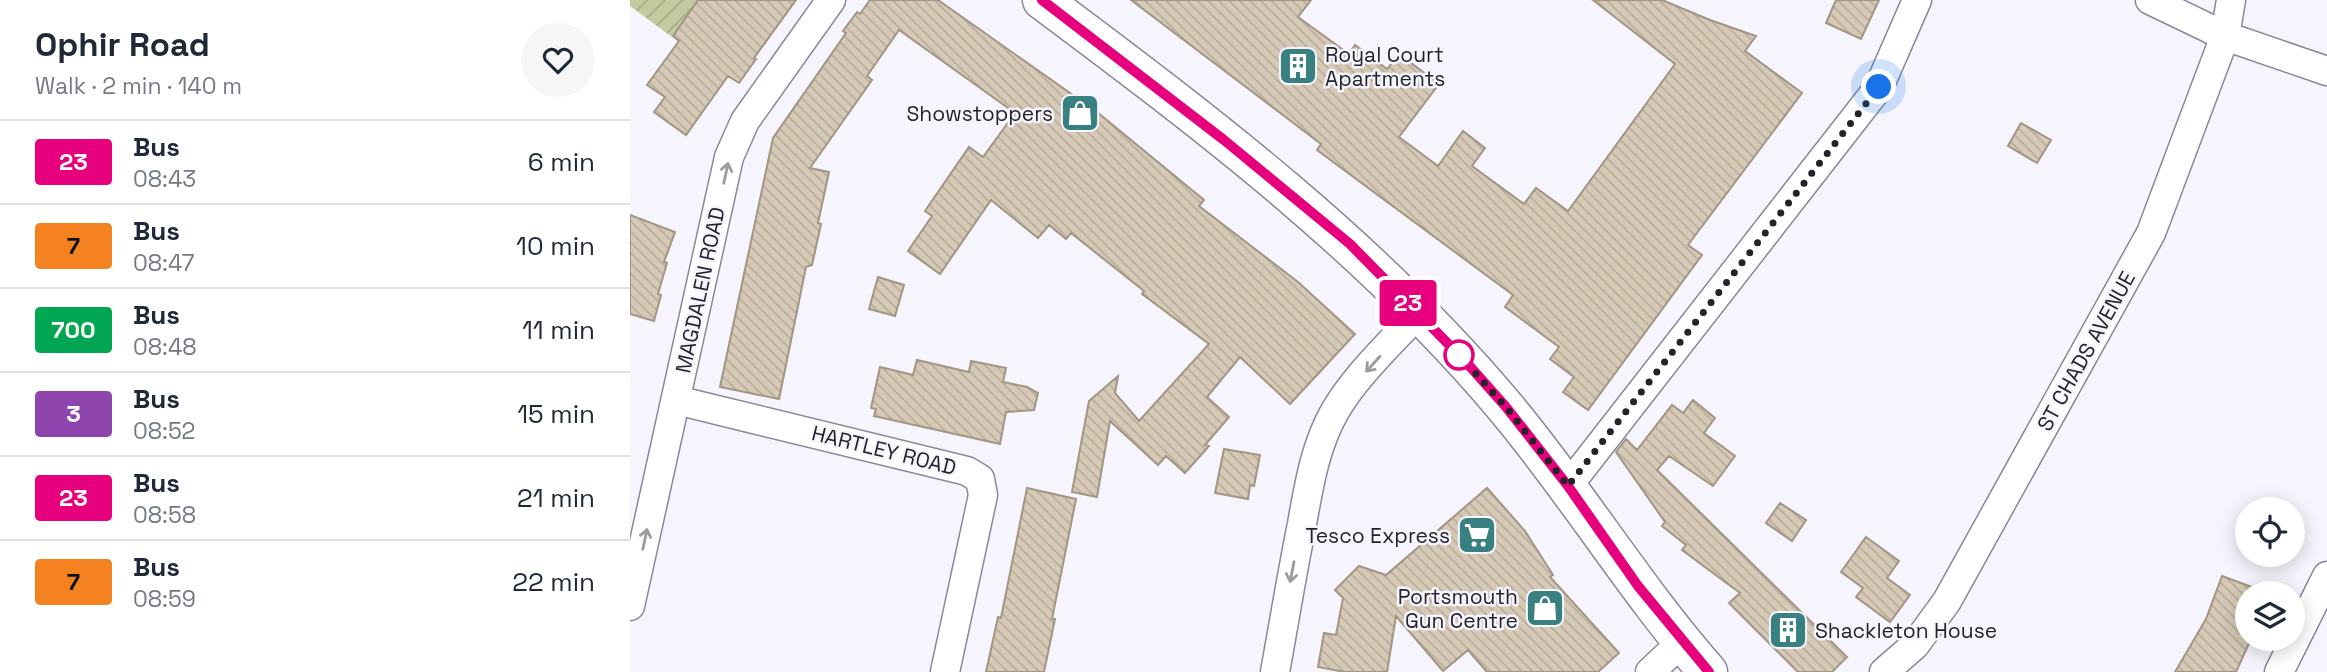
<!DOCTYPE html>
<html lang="en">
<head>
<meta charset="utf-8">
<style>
  :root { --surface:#fff; --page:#f6f6f7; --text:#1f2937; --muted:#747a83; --line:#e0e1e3 }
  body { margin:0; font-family:"Space Grotesk",sans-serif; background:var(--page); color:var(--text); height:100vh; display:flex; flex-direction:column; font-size:26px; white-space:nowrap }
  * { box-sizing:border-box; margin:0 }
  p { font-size:23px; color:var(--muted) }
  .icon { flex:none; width:38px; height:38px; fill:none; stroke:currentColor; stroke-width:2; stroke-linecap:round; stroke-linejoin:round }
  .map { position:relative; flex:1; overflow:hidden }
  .side { display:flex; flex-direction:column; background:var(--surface); width:630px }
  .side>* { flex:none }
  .badge { padding:0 14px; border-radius:5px; font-size:24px; line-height:46px }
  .controls { position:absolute; left:1605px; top:497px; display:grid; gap:14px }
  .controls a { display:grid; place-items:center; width:70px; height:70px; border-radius:50%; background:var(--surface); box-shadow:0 4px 18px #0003; font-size:35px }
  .you { position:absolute; width:35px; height:35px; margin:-18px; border:5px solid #fff; border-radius:50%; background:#1a73e8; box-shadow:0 0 0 10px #1a73e833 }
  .map>.badge { position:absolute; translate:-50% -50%; box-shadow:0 0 0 4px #fff }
  .round { display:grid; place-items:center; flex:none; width:74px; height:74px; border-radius:37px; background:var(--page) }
  .head { display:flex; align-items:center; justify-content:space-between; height:119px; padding:0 35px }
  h1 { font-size:33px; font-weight:600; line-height:52px }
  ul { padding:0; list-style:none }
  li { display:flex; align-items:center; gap:21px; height:84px; padding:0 35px; border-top:2px solid var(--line) }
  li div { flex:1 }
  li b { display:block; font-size:26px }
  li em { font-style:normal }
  li .badge { min-width:77px; font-weight:700; text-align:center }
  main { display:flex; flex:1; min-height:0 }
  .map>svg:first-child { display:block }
</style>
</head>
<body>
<main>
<section class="side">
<div class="head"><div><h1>Ophir Road</h1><p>Walk · 2 min · 140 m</p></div><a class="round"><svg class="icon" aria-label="heart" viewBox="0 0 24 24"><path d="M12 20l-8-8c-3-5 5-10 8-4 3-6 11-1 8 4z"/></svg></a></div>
<ul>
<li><span class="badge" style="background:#e6007e;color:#fff">23</span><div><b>Bus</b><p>08:43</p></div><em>6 min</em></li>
<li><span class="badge" style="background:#f58220;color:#111">7</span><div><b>Bus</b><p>08:47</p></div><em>10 min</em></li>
<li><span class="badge" style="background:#00a651;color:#fff">700</span><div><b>Bus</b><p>08:48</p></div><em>11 min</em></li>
<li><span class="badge" style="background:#8e44ad;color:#fff">3</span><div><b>Bus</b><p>08:52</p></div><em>15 min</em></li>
<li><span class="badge" style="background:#e6007e;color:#fff">23</span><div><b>Bus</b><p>08:58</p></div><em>21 min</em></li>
<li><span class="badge" style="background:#f58220;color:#111">7</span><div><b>Bus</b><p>08:59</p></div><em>22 min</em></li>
</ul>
</section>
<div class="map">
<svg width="1697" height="672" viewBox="0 0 1697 672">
  <defs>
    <pattern id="garden-furrows" width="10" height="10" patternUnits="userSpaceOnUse" patternTransform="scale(1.75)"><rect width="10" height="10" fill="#c4ca9f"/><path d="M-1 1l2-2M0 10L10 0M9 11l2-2" fill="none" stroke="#a8ad89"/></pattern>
    <pattern id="building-back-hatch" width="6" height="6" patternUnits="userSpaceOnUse" patternTransform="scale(1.75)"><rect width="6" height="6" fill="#d6c9b6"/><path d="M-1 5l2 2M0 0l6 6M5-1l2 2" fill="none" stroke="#b8ac9d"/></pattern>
  </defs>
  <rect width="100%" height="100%" fill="#f6f5fd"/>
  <!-- garden -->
  <path fill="url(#garden-furrows)" d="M0,0H70L42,37L0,6Z"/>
  <!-- building -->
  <path fill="url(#building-back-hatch)" stroke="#a19584" stroke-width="2" d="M68,0H166L124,58L126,59L109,83L98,76L56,135L24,112L35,97L17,85L49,41L43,36Z
    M240,0H308L467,112L574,200L569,206L668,282L725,334L660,404L610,357L577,397L599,417L575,445L579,446L555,473L536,456L528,465L480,421L467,497L442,492L459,401L488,376L485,393L509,421L579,344L512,294L514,291L441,233L436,239L419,225L408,238L361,200L310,274L278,251L302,216L295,211L339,147L353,157L385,113L269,30L237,76L242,80L180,168L199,172L188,223L191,224L182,265L176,267L149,399L90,387L143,138L216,33L213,31L227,12L230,14Z
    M501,0H681L668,17L719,54L725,45L757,69L769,54L809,84L769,137L808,166L833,131L855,148L842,166L894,204L906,188L938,211L1045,64L963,0H1032L1080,20L1126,36L1115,51L1172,93L1058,245L1072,255L958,410L933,392L944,377L920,359L929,347L875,307L883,295L687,150L691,144Z
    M1206,0H1249L1231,39L1196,23Z
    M1391,123L1421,140L1407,163L1378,146Z
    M0,215L45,232L34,262L37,263L28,294L31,295L24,321L0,314Z
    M248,277L274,285L265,316L239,309Z
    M287,360L339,372L341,361L376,368L373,382L397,387L408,393L404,410L376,412L370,444L244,416L246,409L241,408L250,367L283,375Z
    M1063,400L1085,418L1074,433L1105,456L1083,486L1039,456L1027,470L1217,657L1202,672H1168L1099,603L1110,593L1052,550L1056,545L1032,526L1035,522L986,452L996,439L1007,450L1042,405L1053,413Z
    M594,449L630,455L624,486L620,485L618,499L585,493Z
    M397,488L446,499L422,619H425L414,672H356L368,617L371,618Z
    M857,488L895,531L923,575L920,577L989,653L968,672H857L838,650L813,671L766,616L757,672H715L688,667L694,633L706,635L713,598L705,590L729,566L756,575Z
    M1150,503L1176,520L1162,541L1136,523Z
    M1236,537L1269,561L1257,578L1280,595L1260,622L1226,597L1233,588L1211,572Z
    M1592,576L1638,593H1617V639H1621L1606,672H1545L1576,619Z"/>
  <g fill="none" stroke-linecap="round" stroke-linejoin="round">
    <!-- minor casing -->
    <g stroke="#8a879a" stroke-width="31">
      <path id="minor" d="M1520,0L1595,36L1697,71
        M46,400L337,471L350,479L353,495L315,672
        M938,486L1249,87L1287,0
        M0,606L99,157L115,121L201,0
        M645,672C654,623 662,573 672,524C679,485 685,446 705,411C726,375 760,344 788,313
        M1020,672L1052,642
        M1254,672L1285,645L1317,601L1521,233L1595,36L1601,0
        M1649,672L1697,576"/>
    </g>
    <!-- primary casing -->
    <g stroke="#8a879a" stroke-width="41">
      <path id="primary" d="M412,0C577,123 743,249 876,408C947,493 1005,589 1078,672"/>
    </g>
    <!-- minor -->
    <use href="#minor" stroke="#fff" stroke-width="28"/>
    <!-- primary -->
    <use href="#primary" stroke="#fff" stroke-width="38"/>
  </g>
  <!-- one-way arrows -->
  <defs><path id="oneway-shaft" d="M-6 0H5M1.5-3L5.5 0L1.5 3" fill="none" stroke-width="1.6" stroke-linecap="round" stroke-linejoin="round" transform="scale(1.75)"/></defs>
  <g stroke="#9c9c9f">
    <use href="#oneway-shaft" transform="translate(96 173) rotate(-78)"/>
    <use href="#oneway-shaft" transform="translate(743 364) rotate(132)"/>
    <use href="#oneway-shaft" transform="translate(15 539) rotate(-78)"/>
    <use href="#oneway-shaft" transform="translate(662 572) rotate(101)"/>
  </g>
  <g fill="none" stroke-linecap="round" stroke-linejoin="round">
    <!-- line casing -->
    <g stroke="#fff" stroke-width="16">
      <path id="line" d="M412,0L594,140L720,244L836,362L876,407L938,486L1008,586L1079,672"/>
    </g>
    <!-- line -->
    <use href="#line" stroke="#e6007e" stroke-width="10"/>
    <!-- walk -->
    <path stroke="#24222a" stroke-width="7" stroke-dasharray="0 12.6" d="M829,355L876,407L938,486L1249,87"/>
  </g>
  <!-- icons -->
  <defs>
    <g id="building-square" transform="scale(2.0125)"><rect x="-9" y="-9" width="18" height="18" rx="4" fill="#388180" stroke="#f6f5fd"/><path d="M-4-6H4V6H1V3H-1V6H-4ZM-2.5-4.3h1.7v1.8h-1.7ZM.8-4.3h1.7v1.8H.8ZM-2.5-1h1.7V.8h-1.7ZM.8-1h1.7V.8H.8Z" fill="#fff"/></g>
    <g id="shop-square" transform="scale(2.0125)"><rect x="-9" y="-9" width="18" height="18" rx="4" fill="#388180" stroke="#f6f5fd"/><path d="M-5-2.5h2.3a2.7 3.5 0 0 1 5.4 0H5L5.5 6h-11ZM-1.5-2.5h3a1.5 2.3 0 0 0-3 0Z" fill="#fff"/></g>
    <g id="supermarket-square" transform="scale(2.0125)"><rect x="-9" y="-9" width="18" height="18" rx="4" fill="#388180" stroke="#f6f5fd"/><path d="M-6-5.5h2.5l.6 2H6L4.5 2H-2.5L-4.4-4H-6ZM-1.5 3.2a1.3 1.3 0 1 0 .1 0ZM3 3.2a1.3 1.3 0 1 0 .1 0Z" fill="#fff"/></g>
  </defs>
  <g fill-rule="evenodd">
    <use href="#building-square" x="668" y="66"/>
    <use href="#shop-square" x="450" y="113"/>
    <use href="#supermarket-square" x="847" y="535"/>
    <use href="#shop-square" x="915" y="608"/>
    <use href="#building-square" x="1158" y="630"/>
  </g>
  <!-- markers -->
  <circle fill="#fff" stroke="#e6007e" stroke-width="3.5" cx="829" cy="355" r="14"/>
  <g text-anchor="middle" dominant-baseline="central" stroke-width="5" stroke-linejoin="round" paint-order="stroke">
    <!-- poi labels -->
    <g font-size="21" fill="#24222a" stroke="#f6f5fd" text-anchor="end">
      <text x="695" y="54" text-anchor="start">Royal Court<tspan x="695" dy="24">Apartments</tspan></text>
      <text x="423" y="113">Showstoppers</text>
      <text x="820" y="535">Tesco Express</text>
      <text x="888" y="596">Portsmouth<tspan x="888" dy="24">Gun Centre</tspan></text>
      <text x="1185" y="630" text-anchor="start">Shackleton House</text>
    </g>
    <!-- street labels -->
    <g font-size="21" fill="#24222a" stroke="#f6f5fd">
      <text transform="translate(70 290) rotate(-78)">MAGDALEN ROAD</text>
      <text transform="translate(1456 351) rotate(-61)">ST CHADS AVENUE</text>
      <text transform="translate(254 450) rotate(14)">HARTLEY ROAD</text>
    </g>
  </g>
</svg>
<div class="controls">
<a><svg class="icon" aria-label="locate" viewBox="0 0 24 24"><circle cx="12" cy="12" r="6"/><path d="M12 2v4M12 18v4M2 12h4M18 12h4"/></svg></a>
<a><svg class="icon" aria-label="layers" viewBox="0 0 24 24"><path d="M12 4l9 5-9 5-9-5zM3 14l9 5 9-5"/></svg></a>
</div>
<div class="you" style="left:1249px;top:87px"></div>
<b class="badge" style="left:778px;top:303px;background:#e6007e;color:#fff">23</b>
</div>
</main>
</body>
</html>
